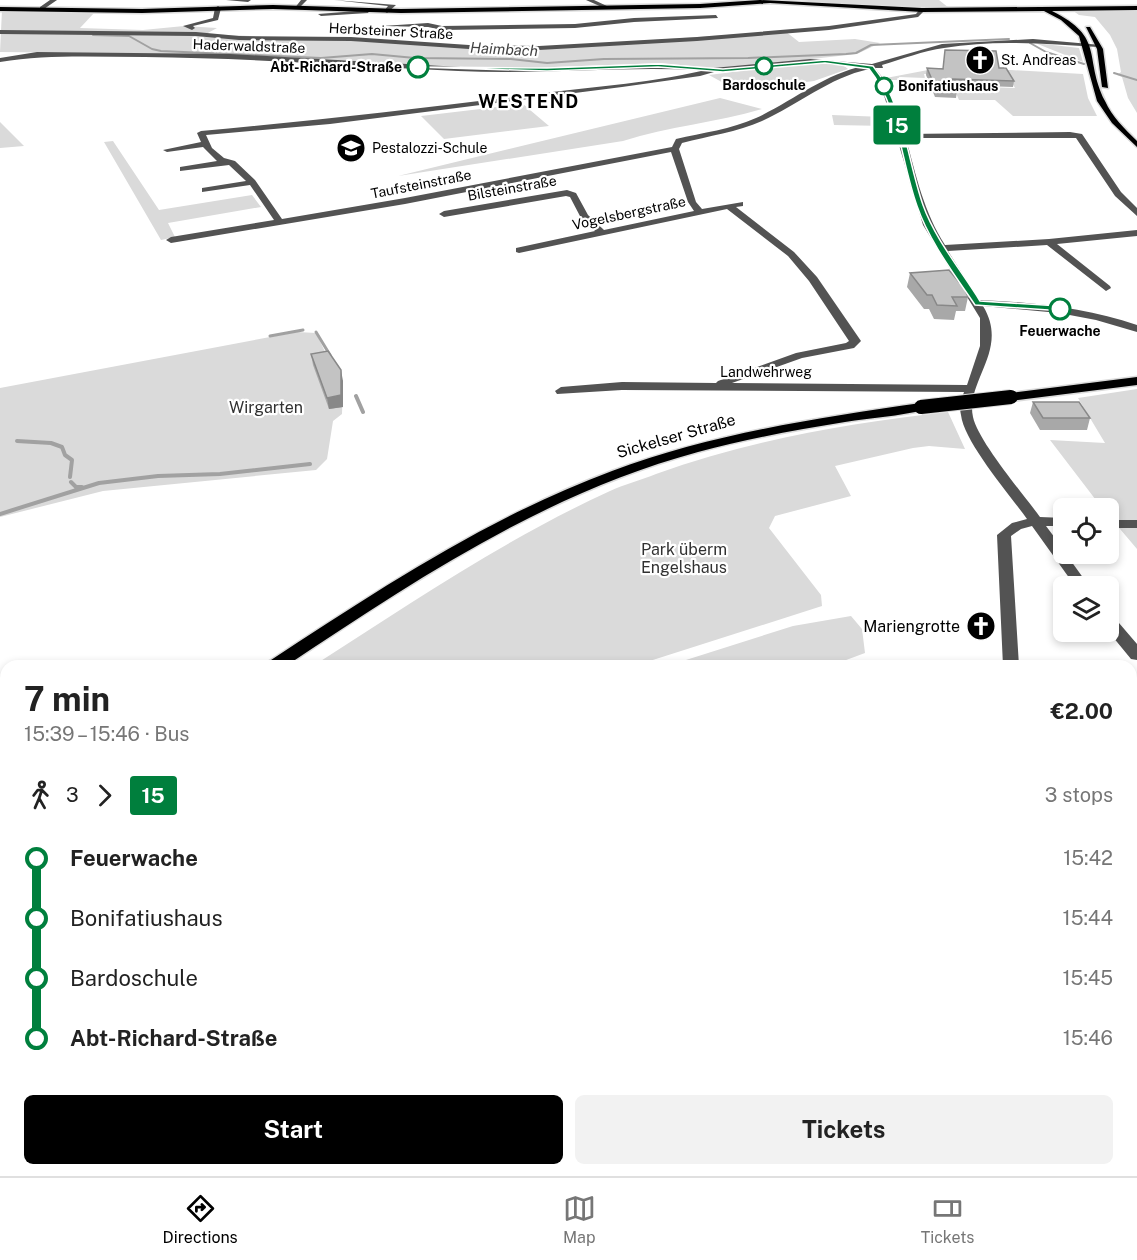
<!DOCTYPE html>
<html lang="en">
<head>
<meta charset="utf-8">
<style>
  :root { --surface:#fff; --page:#f2f2f2; --text:#222; --muted:#767676; --line:#e0e0e0; --accent:#000 }
  body { margin:0; font-family:"Public Sans",sans-serif; background:var(--page); color:var(--text); height:100vh; display:flex; flex-direction:column; font-size:22px; white-space:nowrap }
  * { box-sizing:border-box; margin:0 }
  p { font-size:20px; color:var(--muted) }
  .icon { flex:none; width:33px; height:33px; fill:none; stroke:currentColor; stroke-width:2; stroke-linecap:round; stroke-linejoin:round }
  .map { position:relative; flex:1; overflow:hidden }
  .side { position:absolute; left:0px; top:660px; width:1137px; height:516px; display:flex; flex-direction:column; background:var(--surface); border-radius:18px 18px 0 0; box-shadow:0 3px 9px #0003 }
  .side>* { flex:none }
  .badge { padding:0 12px; border-radius:4px; font-size:21px; line-height:39px }
  .fabs { position:absolute; left:1053px; top:498px; display:grid; gap:12px }
  .fabs a { display:grid; place-items:center; width:66px; height:66px; border-radius:9px; background:var(--surface); box-shadow:0 3px 9px #0003; font-size:30px }
  .map>.badge { position:absolute; translate:-50% -50%; box-shadow:0 0 0 3px #fff }
  .legs { display:flex; align-items:center; gap:9px; height:66px; padding:0 24px; font-size:20px }
  .legs p { margin-inline-start:auto }
  .summary { display:flex; align-items:center; justify-content:space-between; height:102px; padding:0 24px }
  h1 { font-size:33px; font-weight:700; line-height:45px }
  .action { display:flex; gap:12px; margin-top:auto; padding:12px 24px }
  .action a { flex:1; height:69px; border-radius:9px; background:var(--accent); color:#fff; font-size:24px; font-weight:700; line-height:69px; text-align:center }
  .action a+a { background:var(--page); color:var(--text) }
  ul { padding:0 24px; list-style:none }
  li { display:flex; align-items:center; gap:21px; height:60px; font-size:22px }
  li i { display:grid; place-items:center; width:9px; height:100%; margin:0 8px; background:currentColor }
  li i::after { content:''; width:15px; height:15px; margin:-8px; border:4px solid; border-radius:50%; background:var(--surface) }
  li p { margin-inline-start:auto }
  li:first-child i { background:linear-gradient(#0000 50%,currentColor 0) }
  li:last-child i { background:linear-gradient(currentColor 50%,#0000 0) }
  .menu { display:flex; justify-content:space-around; align-items:center; height:84px; border-top:2px solid var(--line); background:var(--surface); font-size:16px; color:var(--muted) }
  .menu a { display:grid; justify-items:center; gap:3px }
  .menu .on { color:var(--accent) }
  .map>svg:first-child { display:block }
</style>
</head>
<body>
<div class="map">
<svg width="1137" height="1176" viewBox="0 0 1137 1176">
  <rect width="100%" height="100%" fill="#fff"/>
  <!-- green -->
  <path fill="#dadada" d="M797,0H939L949,8L866,6Z
    M41,9L95,12L80,28L143,30L184,26L217,28L206,34L461,46L549,47L785,31L799,42L855,39L880,43L857,54L720,69L661,63L500,69L249,55L0,52L2,10Z
    M1137,9V113L1128,98L1122,77L1117,75L1121,72L1117,49L1110,35L1095,17L1079,15L1072,10Z
    M1035,43L1079,48L1083,62Z
    M803,63C816,63 840,60 848,69L814,81L738,91L709,75Z
    M928,70H1011L1083,74L1088,98L1097,116H1013L995,100H959L953,86L1015,88L1007,74H924L925,78L899,77L900,80H887L886,78Z
    M720,98L762,109C716,123 668,126 623,141L398,176Z
    M523,104L549,126L444,139L421,116Z
    M832,115L884,117L887,126L834,125Z
    M0,122L24,146L0,148Z
    M113,141L159,210L252,195L261,207L168,223L175,237L161,240L104,142Z
    M297,332L316,333L330,362L343,381L342,414L333,421L327,459L316,470L103,491L0,517V388Z
    M1137,389V549L1109,516L1108,508H1102L1050,440L1105,443L1078,398Z
    M948,412L965,449L929,446L913,448L835,466L851,496L775,516L769,528L821,595L822,606L634,666H313C410,604 505,539 610,491C625,484 641,480 656,474C751,440 849,423 948,412Z
    M851,616L862,629L865,653L830,666H667L793,626Z
    M679,1170H886V1176H680Z"/>
  <g fill="none" stroke-linecap="round" stroke-linejoin="round">
    <!-- stream-far2 -->
    <path stroke="#a1a1a1" stroke-width="2" d="M93,35L129,36L152,49L161,51L321,58L372,54L415,58L511,59L547,63L604,59L748,58L846,54L856,53L871,45L1009,39
      M1030,43L1046,52L1084,64
      M1114,73L1137,80"/>
    <!-- stream-far1 -->
    <path stroke="#a1a1a1" stroke-width="3" d="M316,332L330,355
      M270,336L303,330"/>
    <!-- stream -->
    <path stroke="#a1a1a1" stroke-width="4" d="M356,396L363,412
      M17,441L51,443L62,447L65,455L72,460L70,477
      M71,482L76,487H82
      M0,514L99,483L158,476L220,474L310,464"/>
    <!-- major casing -->
    <g stroke="#dbdbdb" stroke-width="3">
      <path id="major" d="M760,0L922,8L1137,6V10L1052,11C1106,38 1083,57 1105,101C1112,117 1125,129 1137,141V147L1112,123L1097,101L1079,36L1061,20L1044,11L922,12L770,3L700,8L401,13L273,9L142,13L0,11V7L142,9L273,5L401,9L700,4Z
        M1086,27H1090L1103,49L1108,88L1102,87L1097,49Z
        M1137,377V385L1011,401L1005,397L1011,393Z
        M921,403L925,404V410C899,416 871,418 845,422C795,430 746,439 698,452C546,493 415,580 286,666H266L268,662C378,590 488,517 612,471C711,434 816,418 921,403Z
        M6,834V852L0,854V836Z"/>
    </g>
    <!-- minor -->
    <path fill="#535353" fill-rule="evenodd" d="M50,0H57L44,9H40V7Z
      M226,0H251L248,2Z
      M301,0H307L298,9H294Z
      M334,0L396,5L387,13L384,11L388,6Z
      M586,0H594L609,7L604,8Z
      M218,6L221,8L218,20L193,26L195,28L192,30L183,26L213,18L215,8Z
      M920,9L925,10L918,17L829,30L697,41L539,50L469,49L351,41L239,40L196,36L0,34V30L196,32L239,36L351,37L469,45L539,46L697,37L829,26L909,15L916,14Z
      M370,10L368,13L321,16L318,14Z
      M716,15L718,18L634,22L575,28L442,30L428,27L382,26L428,23L442,26L575,24L634,18Z
      M1033,39L1101,45L1098,47C1047,44 995,39 944,48C923,51 902,59 882,65L883,68H875L886,82L904,134L1070,132L1082,134L1121,192L1137,208V216L1115,196L1076,138H906C916,176 924,212 945,245L1049,239L1137,230V236L1057,244L1110,286L1111,288L1106,291L1047,245L948,251L979,300C1033,302 1086,308 1137,325V332L1096,320L1059,313L983,306C1010,350 965,381 973,417C978,441 1024,495 1040,517L1064,518V526H1046L1064,550V554H1066L1089,586H1075L1032,526L1021,529L1011,536L1019,666H1003L997,535L1012,523L1027,519C1010,495 964,442 961,415C959,407 961,401 964,392L622,390L557,394L555,391L561,387L622,382L716,383L718,381L796,353L846,343L849,341L809,281L788,256L727,209L519,253L516,252V248L595,231L581,218L570,197L566,196L444,217L439,214L444,211L567,190L576,193L588,215L604,230L694,211L688,202L671,152L405,204L171,243L166,240L171,237L274,220L250,185L202,192V188L246,181L229,165L180,171V167L217,161L203,147L167,152L163,150L201,142L197,133L201,131C313,121 425,108 537,94C595,86 657,83 713,68L810,59L872,64L942,44ZM810,63L864,66C824,74 793,101 756,118C732,129 702,133 676,139L672,147L405,198L282,219L255,180L235,161L224,158L212,148L206,135L330,124L622,87L700,76L714,72ZM869,69L880,82L923,225L980,318V346L967,385L732,383L802,358L854,348L861,341L817,277L794,252L736,207L743,206V202L702,209L696,202L679,149L682,143C708,136 738,132 762,121C799,104 829,78 869,69Z
      M37,52L230,54L461,67L559,68L658,64L701,68L698,70C618,66 538,75 458,71C353,66 249,58 145,57C96,57 48,54 0,62V58Z
      M1108,520H1137V528H1108Z
      M1108,615L1113,616L1137,644V660L1131,659L1108,631Z
      M6,922V940L0,941V923Z
      M1131,934H1137V952H1131Z
      M6,1118V1142L0,1143V1119Z
      M1019,1170H1043L1045,1176H1021Z"/>
    <!-- major -->
    <use href="#major" fill="#000" fill-rule="evenodd"/>
    <!-- major-bridge casing -->
    <g stroke="#dbdbdb" stroke-width="16" stroke-linecap="butt">
      <path id="major-bridge" d="M921,407L1011,397"/>
    </g>
    <!-- major-bridge -->
    <use href="#major-bridge" stroke="#000" stroke-width="14"/>
  </g>
  <!-- wall -->
  <path fill="#a8a8a8" d="M927,68H999L1014,81L1013,87L954,85L957,91L956,98L935,97L926,75Z
    M910,273L968,297L965,311H956L954,320L934,319L929,309H924L907,287Z
    M311,354L343,381V407L329,409L313,365Z
    M1033,402L1090,418L1087,430H1040L1030,413Z"/>
  <!-- shaded-wall -->
  <path fill="#888" d="M341,370L343,381V407L329,409L327,398Z"/>
  <!-- building -->
  <path fill="#c3c3c3" stroke="#888" stroke-width="1.5" d="M945,50L996,51L999,68H1006L1014,81L952,79L957,91H937L927,68L943,69Z
    M949,270L959,282H962L968,297H952L957,306L937,305L932,295H927L910,273Z
    M328,351L341,370V395L327,398L311,354Z
    M1033,402H1079L1090,418H1043Z"/>
  <!-- line-1 -->
  <path fill="#007f3d" stroke="#fff" stroke-width="1.5" d="M825,60L873,66C904,104 907,159 923,205C935,239 961,270 980,301L1060,306L1063,307V311L975,305C954,274 929,241 917,206C901,162 899,106 869,69L825,63L723,72L658,67L547,71L415,67L547,68L658,64L723,69Z"/>
  <!-- icons -->
  <defs>
    <g id="church-disc" transform="scale(1.5)"><circle r="9.5" fill="#000" stroke="#fff"/><path d="M-1.2-6h2.4v3.5h3.3v2.4h-3.3V6h-2.4V-.1h-3.3v-2.4h3.3Z" fill="#fff"/></g>
    <g id="school-disc" transform="scale(1.5)"><circle r="9.5" fill="#000" stroke="#fff"/><path d="M0-5L7-2L0 1L-7-2ZM-4 1L0 2.5L4 1V4Q0 6-4 4Z" fill="#fff"/></g>
  </defs>
  <g fill-rule="evenodd">
    <use href="#church-disc" x="980" y="60"/>
    <use href="#school-disc" x="351" y="148"/>
    <use href="#church-disc" x="981" y="626"/>
  </g>
  <!-- markers -->
  <g fill="#fff" stroke="#007f3d" stroke-width="3">
    <circle cx="764" cy="66" r="8"/>
    <circle cx="418" cy="67" r="10"/>
    <circle cx="884" cy="86" r="8"/>
    <circle cx="1060" cy="309" r="10"/>
  </g>
  <g text-anchor="middle" dominant-baseline="central" stroke-width="4.5" stroke-linejoin="round" paint-order="stroke">
    <!-- far-street labels -->
    <g font-size="14" fill="#000" stroke="#fff">
      <text transform="translate(391 31) rotate(3)">Herbsteiner Straße</text>
      <text transform="translate(249 46) rotate(2)">Haderwaldstraße</text>
      <text transform="translate(421 184) rotate(-11)">Taufsteinstraße</text>
      <text transform="translate(512 188) rotate(-10)">Bilsteinstraße</text>
      <text transform="translate(629 213) rotate(-12)">Vogelsbergstraße</text>
      <text x="766" y="372">Landwehrweg</text>
    </g>
    <!-- far-poi labels -->
    <g font-size="14" fill="#000" stroke="#fff" text-anchor="start">
      <text x="1001" y="60">St. Andreas</text>
      <text x="372" y="148">Pestalozzi-Schule</text>
    </g>
    <!-- far-stop labels -->
    <g font-size="14" font-weight="bold" fill="#000" stroke="#fff">
      <text x="402" y="67" text-anchor="end">Abt-Richard-Straße</text>
      <text x="764" y="85">Bardoschule</text>
      <text x="898" y="86" text-anchor="start">Bonifatiushaus</text>
      <text x="1060" y="331">Feuerwache</text>
    </g>
    <!-- far-water labels -->
    <g font-size="15" font-style="italic" fill="#424242" stroke="#fff">
      <text transform="translate(504 49) rotate(3)">Haimbach</text>
    </g>
    <!-- park labels -->
    <g font-size="16" fill="#313131" stroke="#fff">
      <text x="266" y="407">Wirgarten</text>
      <text x="684" y="549">Park überm<tspan x="684" dy="18">Engelshaus</tspan></text>
    </g>
    <!-- street labels -->
    <g font-size="16" fill="#000" stroke="#fff">
      <text transform="translate(676 436) rotate(-16)">Sickelser Straße</text>
    </g>
    <!-- poi labels -->
    <g font-size="16" fill="#000" stroke="#fff" text-anchor="end">
      <text x="960" y="626">Mariengrotte</text>
    </g>
    <!-- far-district labels -->
    <g font-size="18" font-weight="bold" letter-spacing="1.5" fill="#000" stroke="#fff">
      <text x="529" y="101">WESTEND</text>
    </g>
  </g>
</svg>
<div class="fabs">
<a><svg class="icon" aria-label="locate" viewBox="0 0 24 24"><circle cx="12" cy="12" r="6"/><path d="M12 2v4M12 18v4M2 12h4M18 12h4"/></svg></a>
<a><svg class="icon" aria-label="layers" viewBox="0 0 24 24"><path d="M12 4l9 5-9 5-9-5zM3 14l9 5 9-5"/></svg></a>
</div>
<b class="badge" style="left:897px;top:125px;background:#007f3d;color:#fff">15</b>
<section class="side">
<div class="summary"><div><h1>7 min</h1><p>15:39 – 15:46 · Bus</p></div><b>€2.00</b></div>
<div class="legs"><svg class="icon" aria-label="walk" viewBox="0 0 24 24"><circle cx="13" cy="4" r="2"/><path d="M13 8l-2 6 4 7M11 14l-3 7M7 12l3-4h3l4 4"/></svg>3<svg class="icon" aria-label="forward" viewBox="0 0 24 24"><path d="M9 5l7 7-7 7"/></svg><b class="badge" style="background:#007f3d;color:#fff">15</b><p>3 stops</p></div>
<ul>
<li><i style="color:#007f3d"></i><b>Feuerwache</b><p>15:42</p></li>
<li><i style="color:#007f3d"></i><span>Bonifatiushaus</span><p>15:44</p></li>
<li><i style="color:#007f3d"></i><span>Bardoschule</span><p>15:45</p></li>
<li><i style="color:#007f3d"></i><b>Abt-Richard-Straße</b><p>15:46</p></li>
</ul>
<div class="action"><a>Start</a><a>Tickets</a></div>
</section>
</div>
<nav class="menu">
<a class="on"><svg class="icon" aria-label="directions" viewBox="0 0 24 24"><path d="M12 3l9 9-9 9-9-9zM9 14v-3h6M13 9l2 2-2 2"/></svg>Directions</a>
<a><svg class="icon" aria-label="map" viewBox="0 0 24 24"><path d="M3 6l6-2 6 2 6-2v14l-6 2-6-2-6 2zM9 4v14M15 6v14"/></svg>Map</a>
<a><svg class="icon" aria-label="tickets" viewBox="0 0 24 24"><path d="M3 7h18v10H3zM15 7v10"/></svg>Tickets</a>
</nav>
</body>
</html>
